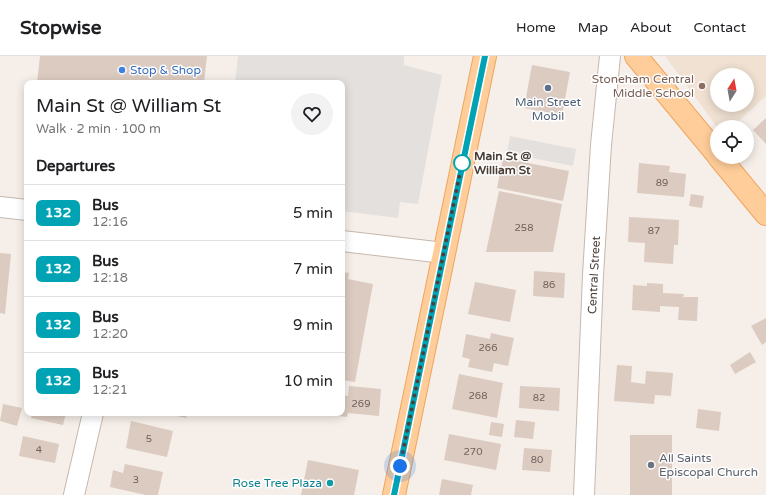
<!DOCTYPE html>
<html lang="en">
<head>
<meta charset="utf-8">
<style>
  :root { --surface:#fff; --page:#f2f2f2; --text:#202124; --muted:#757577; --line:#e0e0e0 }
  body { margin:0; font-family:"Varela Round",sans-serif; background:var(--page); color:var(--text); height:100vh; display:flex; flex-direction:column; font-size:15px; white-space:nowrap }
  * { box-sizing:border-box; margin:0 }
  p { font-size:13px; color:var(--muted) }
  .icon { flex:none; width:22px; height:22px; fill:none; stroke:currentColor; stroke-width:2; stroke-linecap:round; stroke-linejoin:round }
  .map { position:relative; flex:1; overflow:hidden }
  .drawer { position:absolute; left:24px; top:24px; width:321px; height:336px; display:flex; flex-direction:column; background:var(--surface); border-radius:8px; box-shadow:0 2px 10px #0003 }
  .drawer>* { flex:none }
  .badge { padding:0 8px; border-radius:6px; font-size:14px; line-height:26px }
  .needle { width:26px; rotate:11deg }
  .buttons { position:absolute; left:710px; top:12px; display:grid; gap:8px }
  .buttons a { display:grid; place-items:center; width:44px; height:44px; border-radius:50%; background:var(--surface); box-shadow:0 2px 10px #0003; font-size:20px }
  .you { position:absolute; width:20px; height:20px; margin:-10px; border:3px solid #fff; border-radius:50%; background:#1a73e8; box-shadow:0 0 0 6px #1a73e833 }
  .map>.badge { position:absolute; translate:-50% -50%; box-shadow:0 0 0 2px #fff }
  h2 { padding:0 12px; font-size:15px; line-height:36px }
  .round { display:grid; place-items:center; flex:none; width:42px; height:42px; border-radius:21px; background:var(--page) }
  .overview { display:flex; align-items:center; justify-content:space-between; height:68px; padding:0 12px }
  h1 { font-size:19px; font-weight:600; line-height:30px }
  ul { padding:0; list-style:none }
  li { display:flex; align-items:center; gap:12px; height:56px; padding:0 12px; border-top:1px solid var(--line) }
  li div { flex:1 }
  li b { display:block; font-size:15px }
  li em { font-style:normal }
  li .badge { min-width:44px; font-weight:700; text-align:center }
  header { display:flex; align-items:center; gap:24px; box-sizing:border-box; height:56px; padding:0 20px; background:var(--surface); border-bottom:1px solid var(--line) }
  header strong { font-size:19px }
  nav { display:flex; gap:22px; margin-inline-start:auto; font-size:14px }
  .map>svg:first-child { display:block }
</style>
</head>
<body>
<header>
<strong>Stopwise</strong>
<nav><a>Home</a><a>Map</a><a>About</a><a>Contact</a></nav>
</header>
<div class="map">
<svg width="766" height="439" viewBox="0 0 766 439">
  <rect width="100%" height="100%" fill="#f6efe9"/>
  <!-- education -->
  <path fill="#f0e1d2" fill-rule="evenodd" d="M665,0H766V40L732,71H717ZM717,19H747V49H717Z"/>
  <!-- parking -->
  <path fill="#e4e0de" d="M238,0H404V9L442,19L418,148L400,146L398,162L342,155V27H235Z
    M510,80L576,93L573,110L507,97Z"/>
  <!-- building -->
  <path fill="#dccbc1" d="M40,0H207L204,27H37Z
    M532,9L570,16L562,59L524,52Z
    M766,62V88L753,74Z
    M503,102L569,115L563,145L497,132Z
    M639,107L670,110L669,116L686,118L684,141L637,137Z
    M499,135L562,148L553,196H486Z
    M691,138L704,140L702,152L689,150Z
    M629,161L679,164L678,189H674L673,208L644,206L645,187L628,186Z
    M0,197L11,198L5,258L0,257Z
    M534,215L565,217L564,242L533,240Z
    M342,216L349,217L348,223L373,228L355,326L342,324Z
    M475,226L516,234L510,266L468,258Z
    M647,227L663,228V237L684,238L683,241H698L697,265L678,264L679,251L660,250V256L632,254L633,229L647,230Z
    M766,262V286L762,289L751,270Z
    M491,277L514,282L508,310L494,307L492,316L468,311L470,303L462,301L466,278L490,283Z
    M750,296L756,306L735,318L730,309Z
    M617,309L632,310L631,326L645,328L646,315L673,317L671,340L655,339L654,348L614,345Z
    M459,318L503,327L497,362L452,353Z
    M349,330L381,333L379,360L348,357L347,361L319,358V357H342V339L348,340Z
    M520,330L560,332L559,355L519,352Z
    M3,348L22,352L17,370L0,365Z
    M698,353L721,356L719,375L696,372Z
    M32,357H66L63,369L31,362Z
    M164,357H187L186,362Z
    M516,364L535,366L533,383L514,381Z
    M131,365L173,375L167,401L126,392Z
    M491,366L504,368L502,381L489,379Z
    M449,378L501,388L496,414L444,404Z
    M630,379H672V439H630Z
    M23,380L59,388L55,407L19,400Z
    M524,392L552,394L550,416L522,414Z
    M308,404L359,414L354,439H301Z
    M125,408L163,416L158,439H146L110,431L113,414L123,417Z
    M442,423L473,429L471,439H439Z"/>
  <g fill="none" stroke-linecap="round" stroke-linejoin="round">
    <!-- minor casing -->
    <g stroke="#c5b8ae" stroke-width="22">
      <path id="minor" d="M0,151L27,154
        M342,185L444,197
        M74,439L93,357
        M584,439L593,219L601,89L610,0"/>
    </g>
    <!-- major casing -->
    <g stroke="#eea55f" stroke-width="24">
      <path id="major" d="M636,0L717,98
        M719,101L766,158
        M394,439L485,0"/>
    </g>
    <!-- minor -->
    <use href="#minor" stroke="#fff" stroke-width="20"/>
    <!-- major -->
    <use href="#major" stroke="#ffcd99" stroke-width="22"/>
  </g>
  <g fill="none" stroke-linecap="round" stroke-linejoin="round">
    <!-- line casing -->
    <g stroke="#fff" stroke-width="9">
      <path id="line" d="M394,439L485,0"/>
    </g>
    <!-- line -->
    <use href="#line" stroke="#00a3b4" stroke-width="6"/>
    <!-- walk -->
    <path stroke="#4b3f37" stroke-width="4" stroke-dasharray="0 7.2" d="M400,410L462,107"/>
  </g>
  <!-- markers -->
  <circle fill="#3f7fe0" stroke="#fff" stroke-width="1.5" cx="122" cy="14" r="4"/>
  <circle fill="#8d6e63" stroke="#fff" stroke-width="1.5" cx="702" cy="30" r="4"/>
  <circle fill="#5c6f8a" stroke="#fff" stroke-width="1.5" cx="548" cy="32" r="4"/>
  <circle fill="#fff" stroke="#00a3b4" stroke-width="2" cx="462" cy="107" r="8"/>
  <circle fill="#6b7280" stroke="#fff" stroke-width="1.5" cx="651" cy="409" r="4"/>
  <circle fill="#0f9aa8" stroke="#fff" stroke-width="1.5" cx="330" cy="427" r="4"/>
  <g text-anchor="middle" dominant-baseline="central" stroke-width="3" stroke-linejoin="round" paint-order="stroke">
    <!-- number labels -->
    <g font-size="10" fill="#6f625a">
      <text x="662" y="127">89</text>
      <text x="524" y="172">258</text>
      <text x="654" y="175">87</text>
      <text x="549" y="229">86</text>
      <text x="488" y="292">266</text>
      <text x="478" y="340">268</text>
      <text x="539" y="342">82</text>
      <text x="361" y="348">269</text>
      <text x="149" y="383">5</text>
      <text x="39" y="394">4</text>
      <text x="473" y="396">270</text>
      <text x="537" y="404">80</text>
      <text x="136" y="424">3</text>
    </g>
    <!-- shop labels -->
    <g font-size="12" fill="#366cbe" stroke="#fff" text-anchor="start">
      <text x="130" y="14">Stop &amp; Shop</text>
    </g>
    <!-- education labels -->
    <g font-size="12" fill="#785e54" stroke="#fff" text-anchor="end">
      <text x="694" y="23">Stoneham Central<tspan x="694" dy="14">Middle School</tspan></text>
    </g>
    <!-- service labels -->
    <g font-size="12" fill="#4e5e75" stroke="#fff">
      <text x="548" y="46">Main Street<tspan x="548" dy="14">Mobil</tspan></text>
    </g>
    <!-- stop labels -->
    <g font-size="12" font-weight="bold" fill="#4b3f37" stroke="#fff" text-anchor="start">
      <text x="474" y="100">Main St @<tspan x="474" dy="14">William St</tspan></text>
    </g>
    <!-- street labels -->
    <g font-size="12" fill="#4b3f37" stroke="#fff">
      <text transform="translate(594 219) rotate(-87)">Central Street</text>
    </g>
    <!-- worship labels -->
    <g font-size="12" fill="#5b616d" stroke="#fff" text-anchor="start">
      <text x="659" y="402">All Saints<tspan x="659" dy="14">Episcopal Church</tspan></text>
    </g>
    <!-- culture labels -->
    <g font-size="12" fill="#0d838f" stroke="#fff" text-anchor="end">
      <text x="322" y="427">Rose Tree Plaza</text>
    </g>
  </g>
</svg>
<div class="buttons">
<a><svg class="needle" viewBox="-14 -14 28 28"><path d="M0-13l5 13h-10z" fill="#e53935"/><path d="M0 13l5-13h-10z" fill="#757577"/></svg></a>
<a><svg class="icon" aria-label="locate" viewBox="0 0 24 24"><circle cx="12" cy="12" r="6"/><path d="M12 2v4M12 18v4M2 12h4M18 12h4"/></svg></a>
</div>
<div class="you" style="left:400px;top:410px"></div>
<section class="drawer">
<div class="overview"><div><h1>Main St @ William St</h1><p>Walk · 2 min · 100 m</p></div><a class="round"><svg class="icon" aria-label="heart" viewBox="0 0 24 24"><path d="M12 20l-8-8c-3-5 5-10 8-4 3-6 11-1 8 4z"/></svg></a></div>
<h2>Departures</h2>
<ul>
<li><span class="badge" style="background:#00a3b4;color:#fff">132</span><div><b>Bus</b><p>12:16</p></div><em>5 min</em></li>
<li><span class="badge" style="background:#00a3b4;color:#fff">132</span><div><b>Bus</b><p>12:18</p></div><em>7 min</em></li>
<li><span class="badge" style="background:#00a3b4;color:#fff">132</span><div><b>Bus</b><p>12:20</p></div><em>9 min</em></li>
<li><span class="badge" style="background:#00a3b4;color:#fff">132</span><div><b>Bus</b><p>12:21</p></div><em>10 min</em></li>
</ul>
</section>
</div>
</body>
</html>
